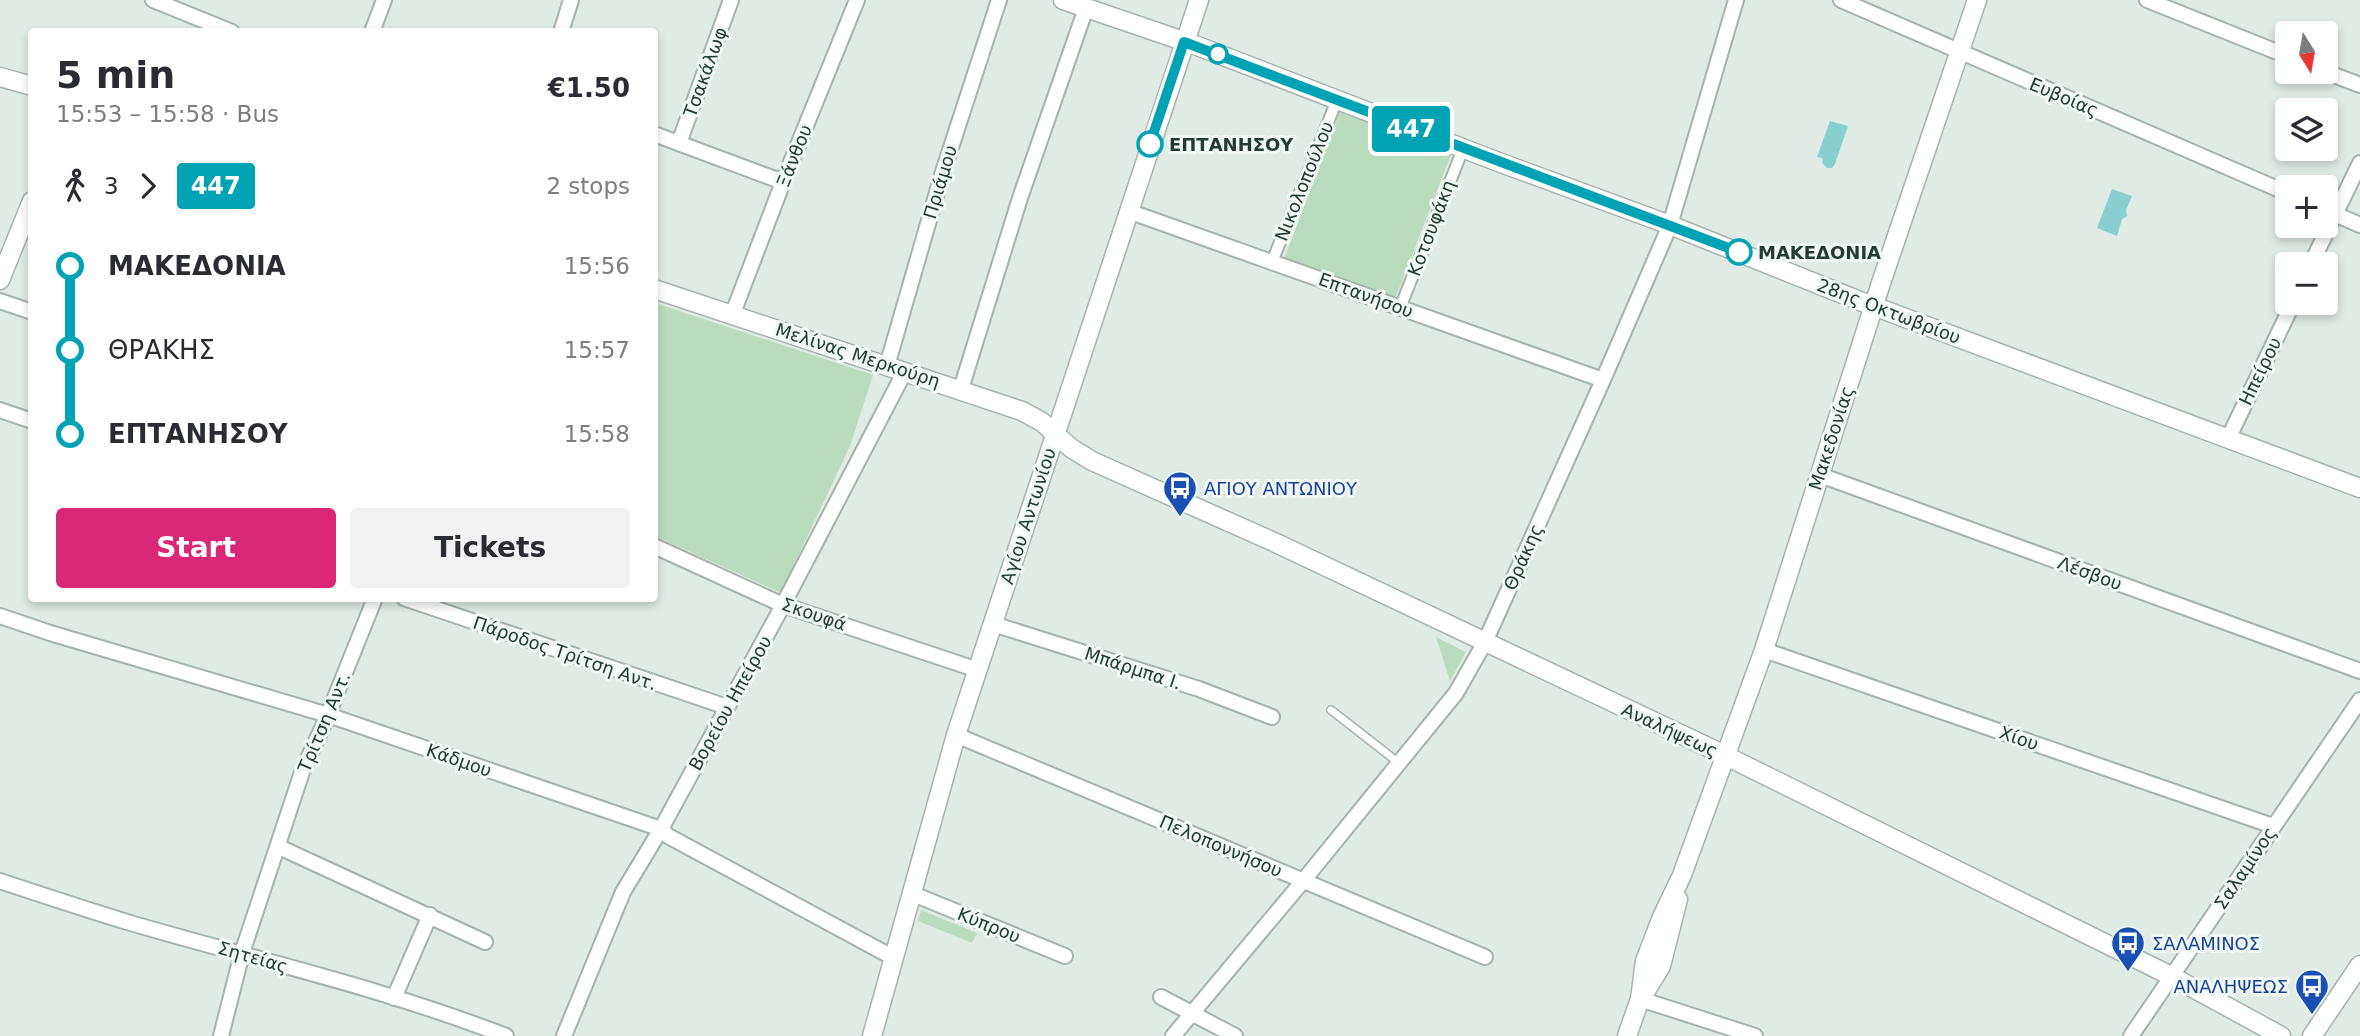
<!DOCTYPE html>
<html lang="en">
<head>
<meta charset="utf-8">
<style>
  :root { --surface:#fff; --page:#f2f2f3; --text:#2b2b33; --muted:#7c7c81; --accent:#db2777 }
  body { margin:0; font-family:"DejaVu Sans",sans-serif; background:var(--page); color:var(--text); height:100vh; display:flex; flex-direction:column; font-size:26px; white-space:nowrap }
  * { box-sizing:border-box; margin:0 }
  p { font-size:23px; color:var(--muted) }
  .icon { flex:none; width:38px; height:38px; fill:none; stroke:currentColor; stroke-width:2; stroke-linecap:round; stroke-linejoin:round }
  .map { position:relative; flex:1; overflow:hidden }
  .details { position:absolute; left:28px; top:28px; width:630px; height:574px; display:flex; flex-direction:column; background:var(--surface); border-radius:7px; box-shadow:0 4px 10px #0003 }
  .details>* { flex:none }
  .badge { padding:0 14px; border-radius:5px; font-size:24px; line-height:46px }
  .needle { width:46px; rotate:169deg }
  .fabs { position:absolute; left:2275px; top:21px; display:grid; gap:14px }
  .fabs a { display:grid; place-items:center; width:63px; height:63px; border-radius:7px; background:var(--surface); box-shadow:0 4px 10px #0003; font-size:35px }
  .map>.badge { position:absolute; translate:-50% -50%; box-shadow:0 0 0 4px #fff }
  .legs { display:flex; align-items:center; gap:10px; height:77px; padding:0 28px; font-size:23px }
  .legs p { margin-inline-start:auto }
  .summary { display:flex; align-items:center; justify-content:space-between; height:119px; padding:0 28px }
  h1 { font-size:38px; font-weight:800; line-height:52px }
  .action { display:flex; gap:14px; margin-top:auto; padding:14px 28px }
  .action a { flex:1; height:80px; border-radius:7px; background:var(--accent); color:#fff; font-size:28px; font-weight:800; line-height:80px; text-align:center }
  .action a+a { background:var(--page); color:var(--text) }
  ul { padding:0 28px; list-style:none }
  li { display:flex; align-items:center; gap:24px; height:84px; font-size:26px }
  li i { display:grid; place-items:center; width:10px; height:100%; margin:0 9px; background:currentColor }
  li i::after { content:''; width:18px; height:18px; margin:-9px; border:5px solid; border-radius:50%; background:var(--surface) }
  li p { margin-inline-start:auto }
  li:first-child i { background:linear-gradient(#0000 50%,currentColor 0) }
  li:last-child i { background:linear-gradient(currentColor 50%,#0000 0) }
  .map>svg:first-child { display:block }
</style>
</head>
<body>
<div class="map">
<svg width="2360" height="1036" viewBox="0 0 2360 1036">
  <rect width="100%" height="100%" fill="#e1ebe5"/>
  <!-- green -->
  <path fill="#badcbe" d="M1340,112L1451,155L1395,299L1284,259Z
    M655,303L873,375L850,446L784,586L788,596L655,536Z
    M1436,637L1466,652L1450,681Z
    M921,910L977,933L972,943L918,921Z"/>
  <!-- water -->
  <path fill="#89cfd0" d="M1830,121L1848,126L1835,164L1832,168H1827L1823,164L1822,158L1817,157Z
    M2112,189L2132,196L2126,210L2127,216L2122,219L2117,236L2097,228Z"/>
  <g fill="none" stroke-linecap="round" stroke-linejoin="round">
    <!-- service casing -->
    <g stroke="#a4b3ab" stroke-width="10">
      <path id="service" d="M1331,710L1399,763"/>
    </g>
    <!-- pedestrian casing -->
    <g stroke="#a4b3ab" stroke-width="14">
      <path id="pedestrian" d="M1272,262L1337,100
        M1400,308L1463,149"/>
    </g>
    <!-- minor casing -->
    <g stroke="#a4b3ab" stroke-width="18">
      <path id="minor" d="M153,0L232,32
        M1841,0L2287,193
        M2147,0L2287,56
        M372,32L384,0
        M561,32L571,0
        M2326,72L2360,85
        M654,134L783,182
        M679,143L731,0
        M2326,210L2360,225
        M1128,211L1603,380
        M2311,264L2360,163
        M0,301L32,312
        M733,313L783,182L857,0
        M887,366L942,175L999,0
        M961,389L1020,198L1086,8
        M0,410L32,421
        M2228,439L2293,303
        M1820,475L2360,671
        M654,546L783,605L978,670
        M404,598L727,707
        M0,616L50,633L328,715L661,829L668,836L894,958
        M993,624L1199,689L1272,717
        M1764,650L2273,826
        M956,735L1485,957
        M279,847L485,942
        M0,881C42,895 85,909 127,922C253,959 383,988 506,1036
        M913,894L1065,956
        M1161,997L1235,1036
        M394,998L430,915
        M1640,999L1755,1036
        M221,1036L242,953L302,772L328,715L375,598
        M564,1036L623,892L661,829L783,605L904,373
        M1173,1036L1303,881L1456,693L1485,642L1603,380L1670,225L1736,0
        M2131,1036L2360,700"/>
    </g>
    <!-- tertiary casing -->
    <g stroke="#a4b3ab" stroke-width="21">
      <path id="tertiary" d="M1063,0L1195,45L1501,163L1670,225L1860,301L2360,488
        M0,77L32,86
        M0,280L32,201
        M654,289L1022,411L1042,422L1071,448L1092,461L1276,543L1712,749L2171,976L2281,1036
        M1642,997L1661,966L1678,899
        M872,1036L956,735L1199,0
        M1627,1036L1640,999L1645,961L1662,917L1682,875L1764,650L1881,283L1977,0
        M2312,1036L2360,965"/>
    </g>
    <!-- service -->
    <use href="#service" stroke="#fff" stroke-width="7"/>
    <!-- pedestrian -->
    <use href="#pedestrian" stroke="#fff" stroke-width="10"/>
    <!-- minor -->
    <use href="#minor" stroke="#fff" stroke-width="14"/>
    <!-- tertiary -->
    <use href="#tertiary" stroke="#fff" stroke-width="18"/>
  </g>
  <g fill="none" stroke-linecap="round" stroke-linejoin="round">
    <!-- line-1 casing -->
    <g stroke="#fff" stroke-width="16">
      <path id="line-1" d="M1150,144L1184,42L1739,252"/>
    </g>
    <!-- line-1 -->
    <use href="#line-1" stroke="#00a3b4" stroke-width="10"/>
  </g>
  <!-- icons -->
  <defs>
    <g id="bus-pin" transform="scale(1.75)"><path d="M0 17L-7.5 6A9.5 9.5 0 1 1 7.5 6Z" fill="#1a4fb4" stroke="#f1f8f4"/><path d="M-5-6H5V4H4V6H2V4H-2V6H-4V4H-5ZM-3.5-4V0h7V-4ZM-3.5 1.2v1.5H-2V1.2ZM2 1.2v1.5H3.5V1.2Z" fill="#fff"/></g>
  </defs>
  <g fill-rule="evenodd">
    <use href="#bus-pin" x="1180" y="488"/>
    <use href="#bus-pin" x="2128" y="943"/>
    <use href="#bus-pin" x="2312" y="986"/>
  </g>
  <!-- markers -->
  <g fill="#fff" stroke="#00a3b4" stroke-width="3.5">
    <circle cx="1218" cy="54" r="9"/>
    <circle cx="1150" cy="144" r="12"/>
    <circle cx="1739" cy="252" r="12"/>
  </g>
  <g text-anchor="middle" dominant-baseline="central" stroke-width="6" stroke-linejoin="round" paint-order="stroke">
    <!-- street labels -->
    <g font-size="18" fill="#223c31" stroke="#f1f8f4">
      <text transform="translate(705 72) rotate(-70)">Τσακάλωφ</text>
      <text transform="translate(2064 97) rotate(23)">Ευβοίας</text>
      <text transform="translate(794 156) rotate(-68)">Ξάνθου</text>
      <text transform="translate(1304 181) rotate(-68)">Νικολοπούλου</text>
      <text transform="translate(940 182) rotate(-73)">Πριάμου</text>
      <text transform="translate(1431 228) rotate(-69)">Κοτσυφάκη</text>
      <text transform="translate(1366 295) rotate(20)">Επτανήσου</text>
      <text transform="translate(1889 311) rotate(21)">28ης Οκτωβρίου</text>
      <text transform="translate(858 355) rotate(18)">Μελίνας Μερκούρη</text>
      <text transform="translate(2260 371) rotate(-64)">Ηπείρου</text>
      <text transform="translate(1831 438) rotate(-72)">Μακεδονίας</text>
      <text transform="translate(1028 516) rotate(-72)">Αγίου Αντωνίου</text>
      <text transform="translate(1523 557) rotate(-66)">Θράκης</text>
      <text transform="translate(2090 573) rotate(20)">Λέσβου</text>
      <text transform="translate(814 614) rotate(19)">Σκουφά</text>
      <text transform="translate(565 653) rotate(19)">Πάροδος Τρίτση Αντ.</text>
      <text transform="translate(1133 668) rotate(18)">Μπάρμπα Ι.</text>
      <text transform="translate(730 703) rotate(-61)">Βορείου Ηπείρου</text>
      <text transform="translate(324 722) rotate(-67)">Τρίτση Αντ.</text>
      <text transform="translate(1670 730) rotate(25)">Αναλήψεως</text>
      <text transform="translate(2019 738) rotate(19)">Χίου</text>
      <text transform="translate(459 760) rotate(19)">Κάδμου</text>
      <text transform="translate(1221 846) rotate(23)">Πελοποννήσου</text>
      <text transform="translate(2245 868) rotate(-56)">Σαλαμίνος</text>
      <text transform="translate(989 925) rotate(22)">Κύπρου</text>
      <text transform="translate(253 957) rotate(16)">Σητείας</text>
    </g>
    <!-- stop labels -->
    <g font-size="18" font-weight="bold" fill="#223c31" stroke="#f1f8f4" text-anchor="start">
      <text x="1169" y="144">ΕΠΤΑΝΗΣΟΥ</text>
      <text x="1758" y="252">ΜΑΚΕΔΟΝΙΑ</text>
    </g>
    <!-- transit labels -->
    <g font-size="18" fill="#164399" stroke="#f1f8f4" text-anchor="start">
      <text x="1204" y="488">ΑΓΙΟΥ ΑΝΤΩΝΙΟΥ</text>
      <text x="2152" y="943">ΣΑΛΑΜΙΝΟΣ</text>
      <text x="2288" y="986" text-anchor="end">ΑΝΑΛΗΨΕΩΣ</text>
    </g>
  </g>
</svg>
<div class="fabs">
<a><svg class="needle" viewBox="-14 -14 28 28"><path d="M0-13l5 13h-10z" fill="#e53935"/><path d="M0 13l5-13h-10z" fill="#7c7c81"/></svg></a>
<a><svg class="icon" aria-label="layers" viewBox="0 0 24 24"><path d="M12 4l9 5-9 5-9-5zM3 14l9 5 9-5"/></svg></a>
<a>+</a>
<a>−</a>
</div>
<b class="badge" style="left:1411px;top:129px;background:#00a3b4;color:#fff">447</b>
<section class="details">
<div class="summary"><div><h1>5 min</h1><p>15:53 – 15:58 · Bus</p></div><b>€1.50</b></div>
<div class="legs"><svg class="icon" aria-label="walk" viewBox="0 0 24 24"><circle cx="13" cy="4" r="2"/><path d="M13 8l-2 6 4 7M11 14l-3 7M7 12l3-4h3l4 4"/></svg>3<svg class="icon" aria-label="forward" viewBox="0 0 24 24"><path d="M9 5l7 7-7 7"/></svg><b class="badge" style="background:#00a3b4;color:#fff">447</b><p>2 stops</p></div>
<ul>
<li><i style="color:#00a3b4"></i><b>ΜΑΚΕΔΟΝΙΑ</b><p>15:56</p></li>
<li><i style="color:#00a3b4"></i><span>ΘΡΑΚΗΣ</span><p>15:57</p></li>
<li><i style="color:#00a3b4"></i><b>ΕΠΤΑΝΗΣΟΥ</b><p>15:58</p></li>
</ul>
<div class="action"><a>Start</a><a>Tickets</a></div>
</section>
</div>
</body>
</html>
